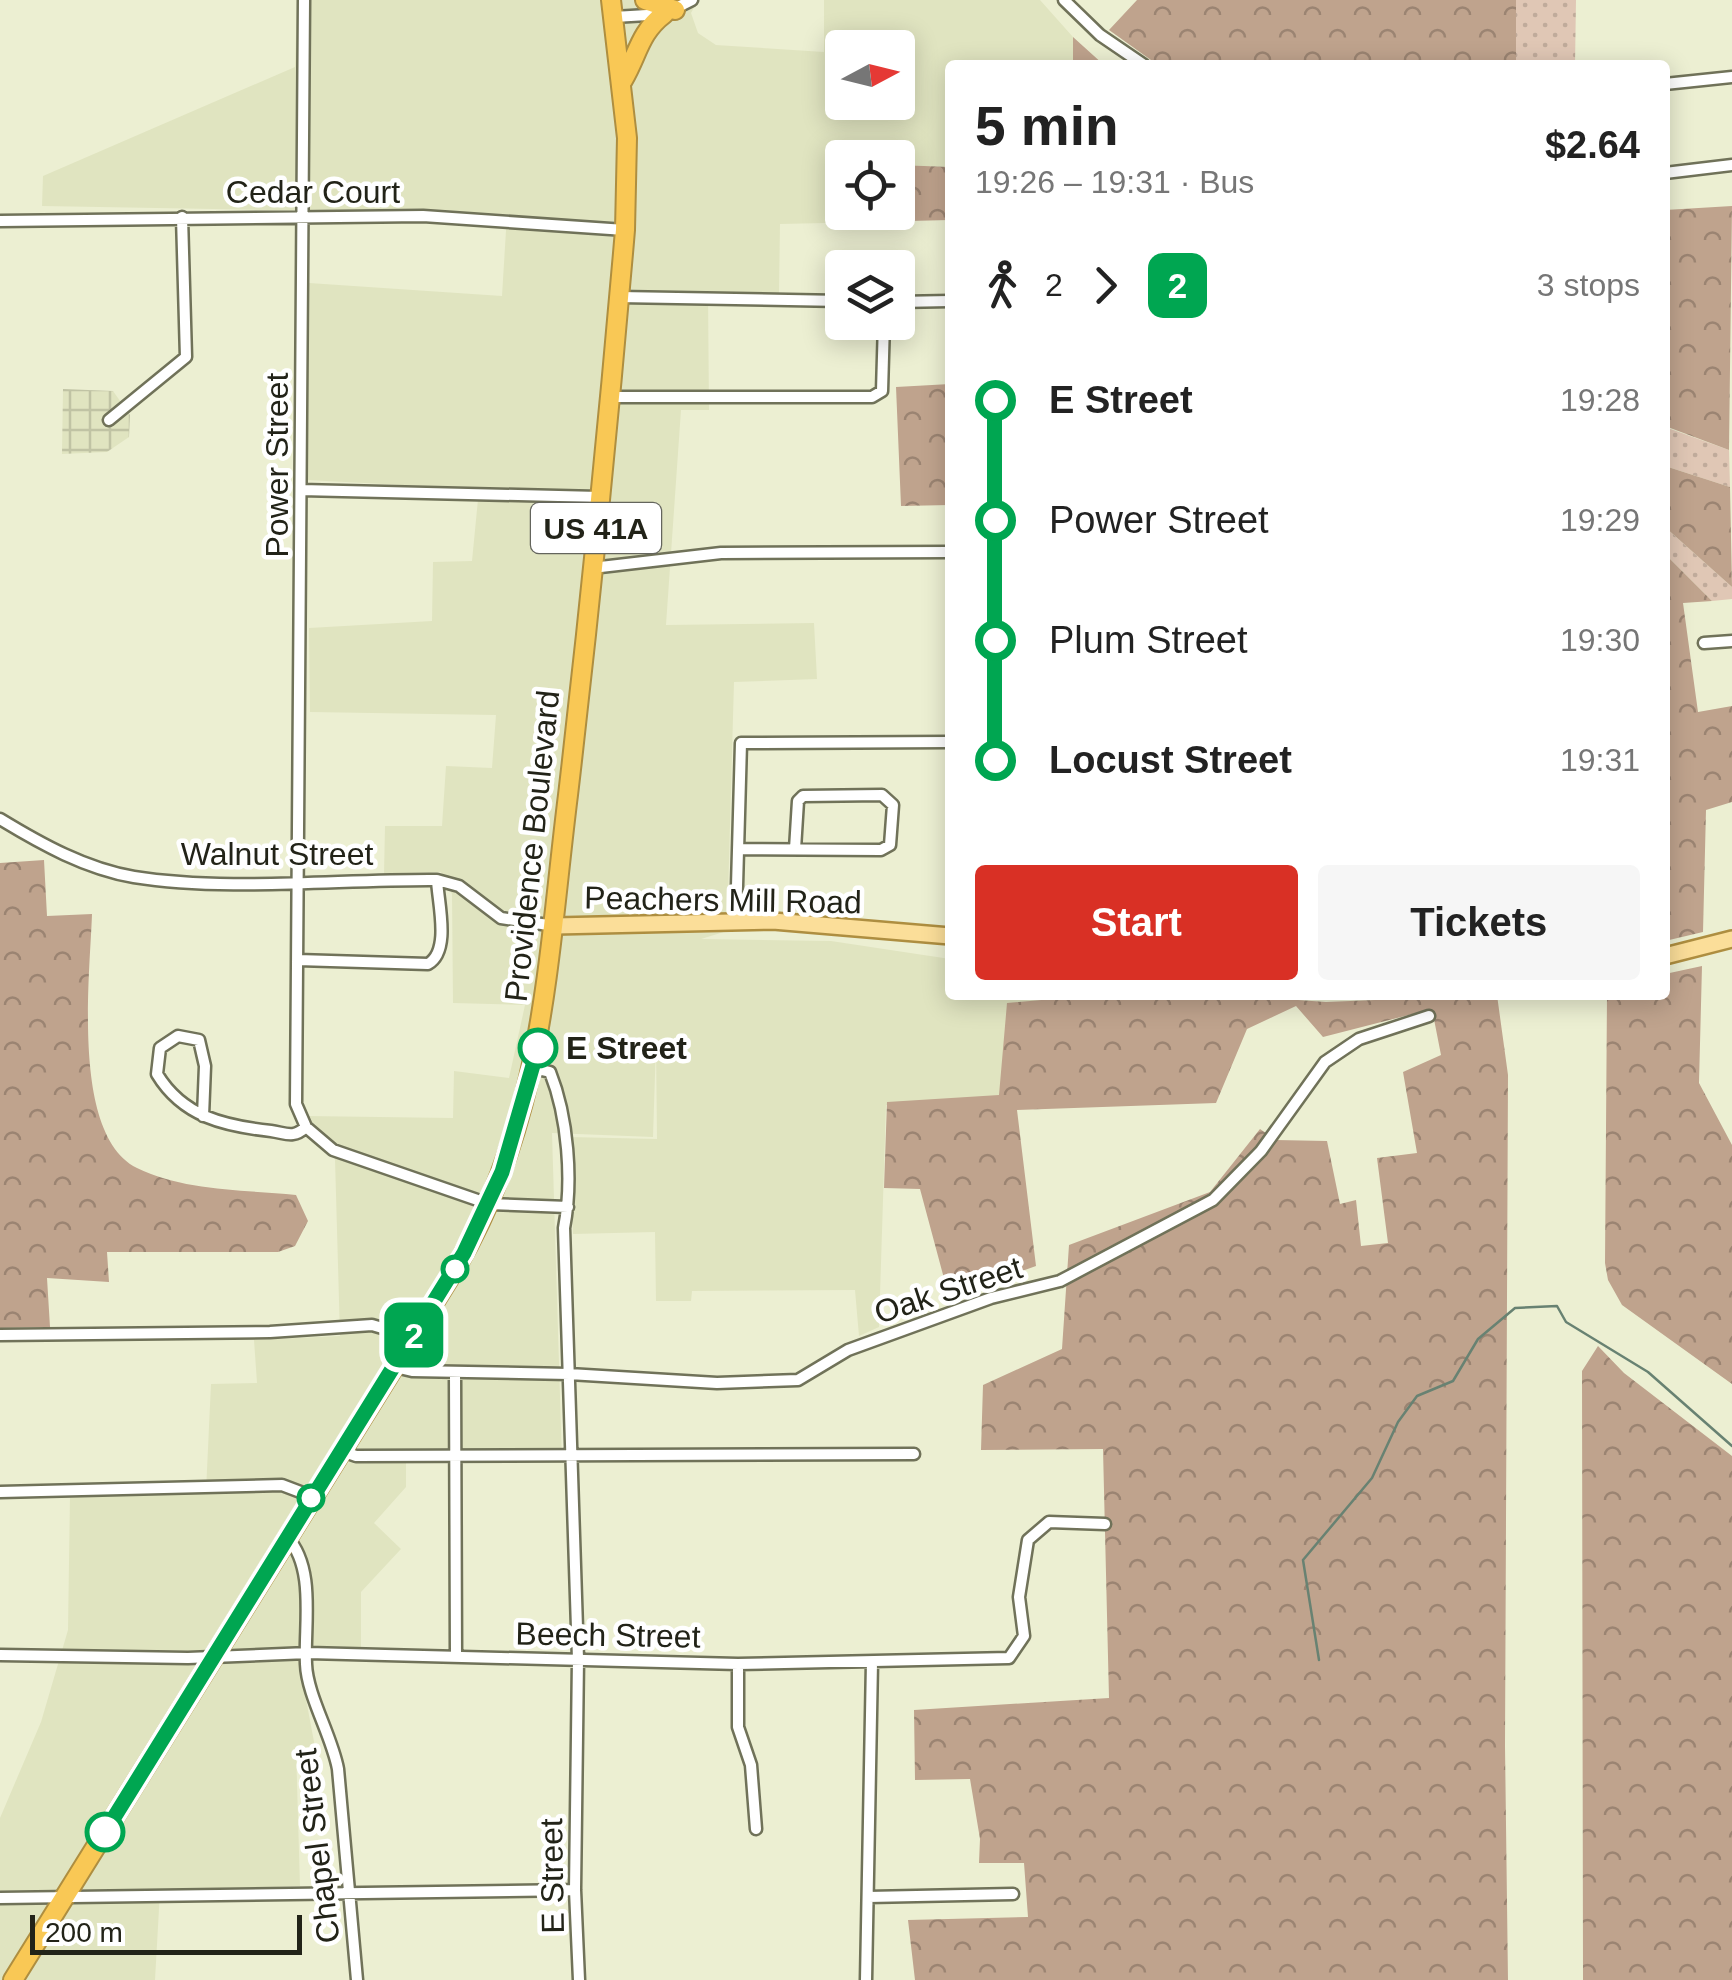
<!DOCTYPE html>
<html lang="en">
<head>
<meta charset="utf-8">
<style>
  :root { --surface:#fff; --page:#f6f6f6; --text:#222; --muted:#767676; --accent:#d93025 }
  body { margin:0; font-family:Helvetica,sans-serif; background:var(--page); color:var(--text); height:100vh; display:flex; flex-direction:column; font-size:38px; white-space:nowrap }
  * { box-sizing:border-box; margin:0 }
  p { font-size:32px; color:var(--muted) }
  .icon { flex:none; width:55px; height:55px; fill:none; stroke:currentColor; stroke-width:2; stroke-linecap:round; stroke-linejoin:round }
  .map { position:relative; flex:1; overflow:hidden }
  .side { position:absolute; left:945px; top:60px; width:725px; height:940px; display:flex; flex-direction:column; background:var(--surface); border-radius:10px; box-shadow:0 5px 25px #0003 }
  .side>* { flex:none }
  .badge { padding:0 20px; border-radius:15px; font-size:35px; line-height:65px }
  .needle { width:65px; rotate:83deg }
  .fabs { position:absolute; left:825px; top:30px; display:grid; gap:20px }
  .fabs a { display:grid; place-items:center; width:90px; height:90px; border-radius:10px; background:var(--surface); box-shadow:0 5px 25px #0003; font-size:50px }
  .scale { position:absolute; left:30px; bottom:25px; width:272px; box-sizing:border-box; padding-left:10px; border:5px solid #222318; border-top:0; font-size:28px; line-height:35px; white-space:nowrap; color:#222318; -webkit-text-stroke:8px #fff; paint-order:stroke }
  .map>.badge { position:absolute; translate:-50% -50%; box-shadow:0 0 0 5px #fff }
  .legs { display:flex; align-items:center; gap:15px; height:110px; padding:0 30px; font-size:32px }
  .legs p { margin-inline-start:auto }
  .summary { display:flex; align-items:center; justify-content:space-between; height:170px; padding:0 30px }
  h1 { font-size:55px; font-weight:700; line-height:75px }
  .button { display:flex; gap:20px; margin-top:auto; padding:20px 30px }
  .button a { flex:1; height:115px; border-radius:10px; background:var(--accent); color:#fff; font-size:40px; font-weight:700; line-height:115px; text-align:center }
  .button a+a { background:var(--page); color:var(--text) }
  ul { padding:0 30px; list-style:none }
  li { display:flex; align-items:center; gap:35px; height:120px; font-size:38px }
  li i { display:grid; place-items:center; width:15px; height:100%; margin:0 12px; background:currentColor }
  li i::after { content:''; width:25px; height:25px; margin:-12px; border:8px solid; border-radius:50%; background:var(--surface) }
  li p { margin-inline-start:auto }
  li:first-child i { background:linear-gradient(#0000 50%,currentColor 0) }
  li:last-child i { background:linear-gradient(currentColor 50%,#0000 0) }
  .map>svg:first-child { display:block }
</style>
</head>
<body>
<div class="map">
<svg width="1732" height="1980" viewBox="0 0 1732 1980">
  <defs>
    <pattern id="industrial-grid" width="8" height="8" patternUnits="userSpaceOnUse" patternTransform="scale(2.5)"><rect width="8" height="8" fill="#e0e4c0"/><path d="M0 4h8M4 0v8" fill="none" stroke="#c0c3a4"/></pattern>
    <pattern id="grass-dots" width="8" height="8" patternUnits="userSpaceOnUse" patternTransform="scale(2.5)"><rect width="8" height="8" fill="#e0c7b5"/><path d="M2 2h.1M6 6h.1" fill="none" stroke="#c0ab9b" stroke-width="1.8" stroke-linecap="round"/></pattern>
    <pattern id="forest-crowns" width="20" height="18" patternUnits="userSpaceOnUse" patternTransform="scale(2.5)"><rect width="20" height="18" fill="#bfa38d"/><path d="M2 6a3 3 0 1 1 6 0M12 15a3 3 0 1 1 6 0" fill="none" stroke="#9b8472"/></pattern>
  </defs>
  <rect width="100%" height="100%" fill="#ecefd2"/>
  <!-- built -->
  <path fill="#e0e4c0" fill-rule="evenodd" d="M297,0H698L691,13L698,33L716,45L824,52V0H1040L1073,37V65H950V167L898,165V158H842V163H832L826,223L780,224L779,293H708L709,410H681L666,625L814,623L817,679L734,682L727,931L701,939L831,941L950,959V995H1144L1148,1100L886,1105L879,1327L859,1336L855,1290L692,1291L691,1301H656L655,1232L573,1234L568,1137L657,1139L656,1044L653,1137L552,1133L562,1462L406,1459V1487L374,1523L401,1549L361,1592V1649L296,1646L315,1747L296,1748L300,1886L160,1891L155,1980H0V1818L41,1722L68,1630L70,1496L206,1491L211,1384L257,1383L254,1340L340,1336L335,1159L312,1142L296,1120L306,1116L453,1118L454,1071L509,1078L525,1005L453,1003L452,894L441,872L384,874L385,826H442L446,766L492,768L496,715L310,712L309,628L432,621L433,562L472,561L479,489L307,480L309,283L502,296L507,214L42,206L43,176L295,67ZM842,48H898V102H842Z"/>
  <!-- industrial -->
  <path fill="url(#industrial-grid)" d="M63,389L113,391L130,415L129,437L107,452L62,454Z"/>
  <!-- grass -->
  <path fill="url(#grass-dots)" d="M1516,0H1576L1575,65H1516Z
    M1665,427L1729,450L1730,487L1665,466Z
    M1665,527L1732,587V599L1712,601L1665,554Z"/>
  <!-- forest -->
  <path fill="url(#forest-crowns)" d="M1137,0H1516V65H1158L1109,30Z
    M1073,37L1104,65H1073Z
    M832,163H842V212H898V165L950,167V220L826,223Z
    M1732,206L1729,450L1665,426V210Z
    M950,384V505L901,506L896,387Z
    M1665,466L1730,487L1732,587L1665,527Z
    M1665,554L1712,601L1683,603L1698,712L1732,706V802L1706,810L1703,932L1665,941Z
    M44,860L47,916L92,914C90,977 71,1135 137,1168C183,1191 246,1190 296,1195L308,1221L295,1246L278,1252H107L109,1282L47,1278L50,1327L0,1328V863Z
    M1702,966L1699,1083L1732,1145V1384L1622,1305L1608,1280L1605,1263L1607,995H1665V974Z
    M1097,995H1227L1326,1002L1497,995L1508,1075L1505,1746L1508,1980H915L908,1920L1028,1917L1024,1863H979L980,1839L970,1779L915,1780L914,1710L1109,1698L1103,1449L981,1450L983,1385L1062,1349L1069,1245L1210,1192L1260,1129L1276,1140L1327,1141L1340,1204L1356,1200L1361,1246L1388,1243L1377,1158L1417,1153L1403,1072L1441,1055L1432,1009L1323,1037L1296,1006L1247,1029L1216,1103L1017,1110L1036,1266L949,1297L920,1189L884,1188L887,1102L999,1095L1007,1003Z
    M1598,1346L1624,1373L1732,1456V1980H1583L1582,1371Z"/>
  <g fill="none" stroke-linecap="round" stroke-linejoin="round">
    <!-- stream -->
    <path stroke="#688272" stroke-width="2.5" d="M1319,1660L1303,1560L1372,1478L1398,1422L1417,1396L1453,1381L1478,1339L1515,1308L1557,1306L1566,1322L1648,1372L1732,1446"/>
    <!-- street casing -->
    <g stroke="#707259" stroke-width="15">
      <path id="street" d="M304,0L296,1104L306,1127L333,1150L489,1204L568,1207
        M1064,0L1100,35L1144,65
        M614,17L664,14L692,0
        M1665,84L1732,77
        M1665,173L1732,165
        M0,221L423,216L625,230
        M619,297L842,301
        M898,302L950,301
        M610,397H872L882,391L884,322
        M109,420L186,357L182,217
        M301,490L599,497
        M592,568L721,553L950,552
        M1704,643L1732,641
        M0,819C41,844 86,869 134,877C227,892 342,879 437,880L459,886L501,918L555,926
        M738,849L881,850L890,845L893,805L882,795L803,796L798,801L795,849
        M736,922L741,743L950,742
        M298,960L428,964C451,951 438,903 437,880
        M533,1068L550,1072C568,1117 573,1181 564,1228L578,1659L575,1890L579,1980
        M203,1116L205,1066L199,1040L178,1036L160,1048L157,1074C183,1117 225,1126 271,1131C286,1133 293,1139 306,1127
        M0,1335L270,1332L372,1325L413,1337
        M395,1367L412,1371L569,1374L717,1383L798,1380L848,1350L991,1298L1060,1281L1213,1200L1261,1151L1325,1062L1359,1039L1429,1016
        M455,1373L456,1657
        M342,1451L356,1456L914,1454
        M0,1492L282,1485L311,1496
        M287,1537C316,1568 304,1625 306,1664C307,1695 332,1736 338,1769L357,1980
        M0,1655L188,1658L308,1653L738,1664L1009,1658L1024,1636L1019,1597L1028,1540L1049,1522L1105,1524
        M738,1664V1727L751,1765L756,1829
        M868,1897L1013,1894
        M0,1898L575,1890
        M866,1980L872,1662"/>
    </g>
    <!-- primary casing -->
    <g stroke="#ae8e40" stroke-width="20">
      <path id="primary" d="M555,926L773,921L950,936
        M1665,956L1732,939"/>
    </g>
    <!-- highway casing -->
    <g stroke="#ae8e40" stroke-width="22">
      <path id="highway" d="M645,0L675,10
        M623,80C638,55 639,33 664,14
        M13,1980L455,1269C544,1119 547,962 568,795C590,607 609,418 625,230L627,138L611,0"/>
    </g>
    <!-- street -->
    <use href="#street" stroke="#fff" stroke-width="10"/>
    <!-- primary -->
    <use href="#primary" stroke="#fbde99" stroke-width="15"/>
    <!-- highway -->
    <use href="#highway" stroke="#f9c855" stroke-width="18"/>
  </g>
  <g fill="none" stroke-linecap="round" stroke-linejoin="round">
    <!-- line-1 casing -->
    <g stroke="#fff" stroke-width="22">
      <path id="line-1" d="M105,1832L464,1253L502,1172L538,1048"/>
    </g>
    <!-- line-1 -->
    <use href="#line-1" stroke="#00a651" stroke-width="15"/>
  </g>
  <!-- markers -->
  <g fill="#fff" stroke="#00a651" stroke-width="5">
    <circle cx="538" cy="1048" r="18"/>
    <circle cx="455" cy="1269" r="12"/>
    <circle cx="311" cy="1498" r="12"/>
    <circle cx="105" cy="1832" r="18"/>
  </g>
  <g text-anchor="middle" dominant-baseline="central" stroke-width="9" stroke-linejoin="round" paint-order="stroke">
    <!-- shield labels -->
    <rect fill="#fff" stroke="#64655d" stroke-width="2.5" x="531" y="503" width="130" height="50" rx="8"/>
    <g font-size="30" font-weight="bold" fill="#222318">
      <text x="596" y="528">US 41A</text>
    </g>
    <!-- street labels -->
    <g font-size="32" fill="#222318" stroke="#fff">
      <text x="313" y="192">Cedar Court</text>
      <text transform="translate(277 465) rotate(-90)">Power Street</text>
      <text transform="translate(532 846) rotate(-84)">Providence Boulevard</text>
      <text x="277" y="854">Walnut Street</text>
      <text transform="translate(723 900) rotate(1)">Peachers Mill Road</text>
      <text transform="translate(948 1290) rotate(-18)">Oak Street</text>
      <text transform="translate(608 1635) rotate(1)">Beech Street</text>
      <text transform="translate(317 1846) rotate(-97)">Chapel Street</text>
      <text transform="translate(552 1876) rotate(-91)">E Street</text>
    </g>
    <!-- stop labels -->
    <g font-size="32" font-weight="bold" fill="#222318" stroke="#fff" text-anchor="start">
      <text x="566" y="1048">E Street</text>
    </g>
  </g>
</svg>
<div class="fabs">
<a><svg class="needle" viewBox="-14 -14 28 28"><path d="M0-13l5 13h-10z" fill="#e53935"/><path d="M0 13l5-13h-10z" fill="#767676"/></svg></a>
<a><svg class="icon" aria-label="locate" viewBox="0 0 24 24"><circle cx="12" cy="12" r="6"/><path d="M12 2v4M12 18v4M2 12h4M18 12h4"/></svg></a>
<a><svg class="icon" aria-label="layers" viewBox="0 0 24 24"><path d="M12 4l9 5-9 5-9-5zM3 14l9 5 9-5"/></svg></a>
</div>
<div class="scale">200 m</div>
<b class="badge" style="left:414px;top:1335px;background:#00a651;color:#fff">2</b>
<section class="side">
<div class="summary"><div><h1>5 min</h1><p>19:26 – 19:31 · Bus</p></div><b>$2.64</b></div>
<div class="legs"><svg class="icon" aria-label="walk" viewBox="0 0 24 24"><circle cx="13" cy="4" r="2"/><path d="M13 8l-2 6 4 7M11 14l-3 7M7 12l3-4h3l4 4"/></svg>2<svg class="icon" aria-label="forward" viewBox="0 0 24 24"><path d="M9 5l7 7-7 7"/></svg><b class="badge" style="background:#00a651;color:#fff">2</b><p>3 stops</p></div>
<ul>
<li><i style="color:#00a651"></i><b>E Street</b><p>19:28</p></li>
<li><i style="color:#00a651"></i><span>Power Street</span><p>19:29</p></li>
<li><i style="color:#00a651"></i><span>Plum Street</span><p>19:30</p></li>
<li><i style="color:#00a651"></i><b>Locust Street</b><p>19:31</p></li>
</ul>
<div class="button"><a>Start</a><a>Tickets</a></div>
</section>
</div>
</body>
</html>
